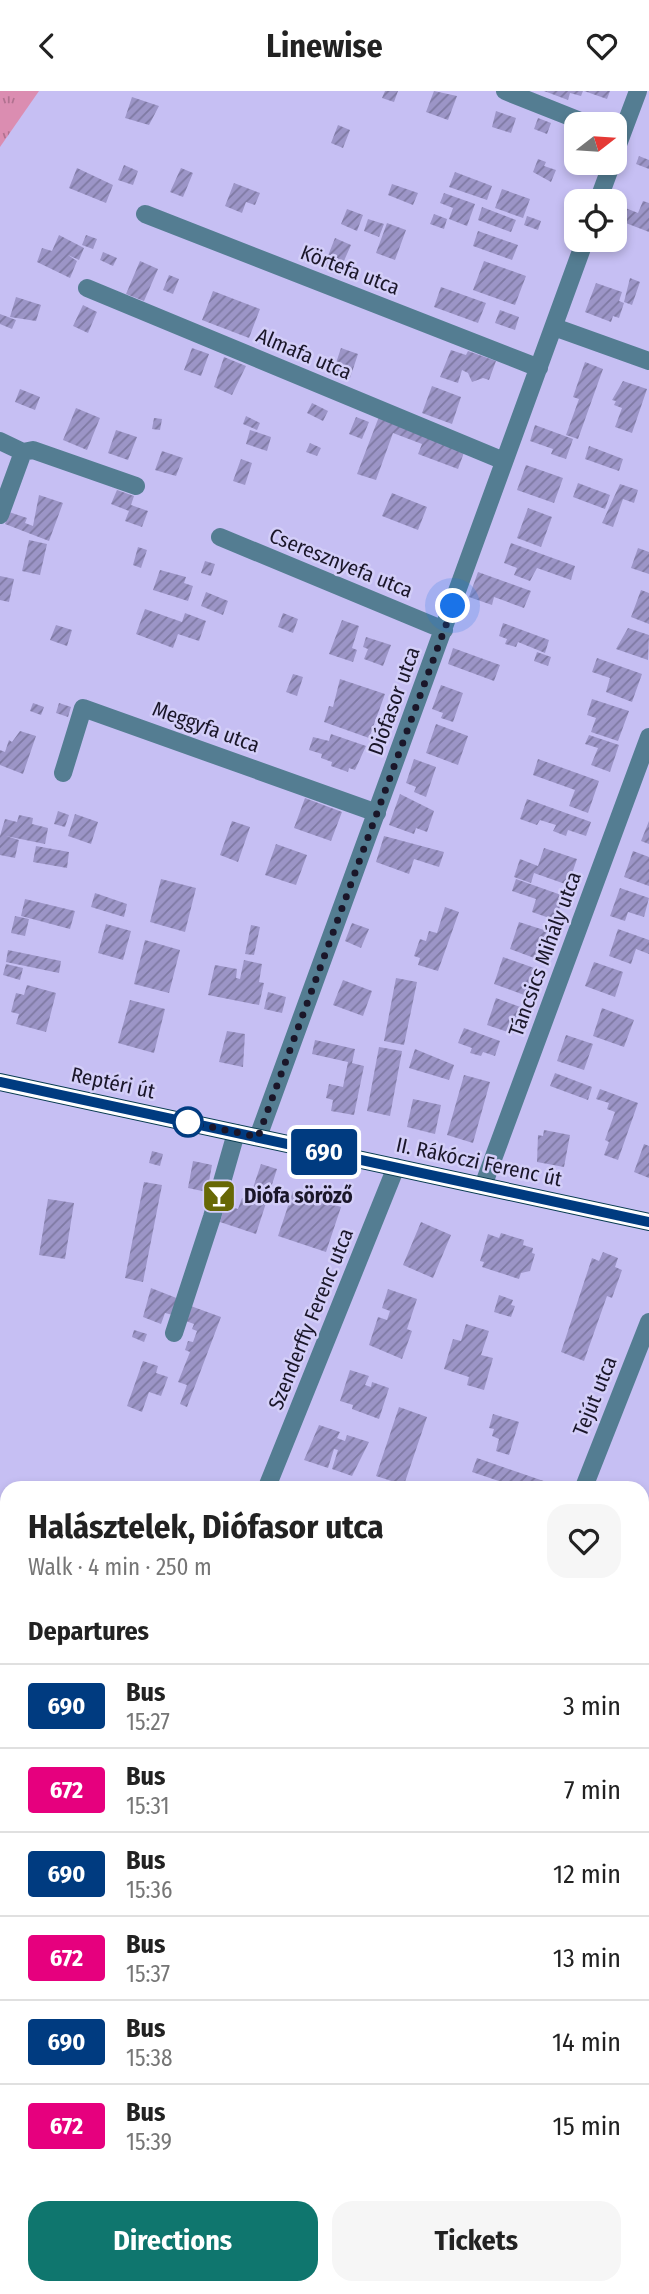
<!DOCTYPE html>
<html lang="en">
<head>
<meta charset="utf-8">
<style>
  :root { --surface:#fff; --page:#f6f6f6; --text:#222; --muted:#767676; --line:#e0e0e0; --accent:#0f766e }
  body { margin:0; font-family:"Fira Sans Condensed",sans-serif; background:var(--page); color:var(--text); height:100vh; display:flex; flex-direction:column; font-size:26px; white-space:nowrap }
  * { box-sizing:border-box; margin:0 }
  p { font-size:23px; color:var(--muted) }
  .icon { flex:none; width:38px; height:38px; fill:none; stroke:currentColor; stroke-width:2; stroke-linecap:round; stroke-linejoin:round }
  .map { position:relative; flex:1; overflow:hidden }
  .sheet { position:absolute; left:0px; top:1390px; width:649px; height:814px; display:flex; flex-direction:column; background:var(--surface); border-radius:21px 21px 0 0; box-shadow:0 4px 10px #0003 }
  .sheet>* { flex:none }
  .badge { padding:0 14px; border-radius:5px; font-size:24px; line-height:46px }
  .needle { width:46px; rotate:73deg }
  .fabs { position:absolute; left:564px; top:21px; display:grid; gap:14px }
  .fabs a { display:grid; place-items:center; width:63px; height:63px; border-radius:14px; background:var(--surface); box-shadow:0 4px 10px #0003; font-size:35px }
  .you { position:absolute; width:35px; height:35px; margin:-18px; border:5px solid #fff; border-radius:50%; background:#1a73e8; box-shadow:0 0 0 10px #1a73e833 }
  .map>.badge { position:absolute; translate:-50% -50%; box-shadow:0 0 0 4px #fff }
  h2 { padding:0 28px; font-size:26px; line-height:63px }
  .round { display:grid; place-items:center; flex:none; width:74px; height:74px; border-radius:21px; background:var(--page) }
  .head { display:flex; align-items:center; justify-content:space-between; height:119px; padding:0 28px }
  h1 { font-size:33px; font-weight:700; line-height:52px }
  .button { display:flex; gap:14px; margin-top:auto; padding:14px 28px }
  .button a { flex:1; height:80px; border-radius:21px; background:var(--accent); color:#fff; font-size:28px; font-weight:700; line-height:80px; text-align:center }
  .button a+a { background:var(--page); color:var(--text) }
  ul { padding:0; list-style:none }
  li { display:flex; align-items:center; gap:21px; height:84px; padding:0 28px; border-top:2px solid var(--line) }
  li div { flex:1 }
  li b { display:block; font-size:26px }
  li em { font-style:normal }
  li .badge { min-width:77px; font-weight:700; text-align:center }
  header { display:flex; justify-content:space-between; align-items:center; height:91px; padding:0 28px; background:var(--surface); font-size:32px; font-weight:700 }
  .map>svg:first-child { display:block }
</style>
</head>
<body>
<header><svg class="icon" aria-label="back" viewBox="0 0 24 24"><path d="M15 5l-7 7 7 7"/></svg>Linewise<svg class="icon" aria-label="heart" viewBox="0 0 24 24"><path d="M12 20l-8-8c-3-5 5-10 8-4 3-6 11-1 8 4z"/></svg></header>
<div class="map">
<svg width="649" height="2203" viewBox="0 0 649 2203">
  <defs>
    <pattern id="grass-tufts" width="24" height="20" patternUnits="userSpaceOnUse" patternTransform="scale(1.75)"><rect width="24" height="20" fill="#db8db1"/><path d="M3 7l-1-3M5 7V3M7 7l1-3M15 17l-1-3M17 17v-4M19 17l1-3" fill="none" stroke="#b17290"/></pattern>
    <pattern id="building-hatch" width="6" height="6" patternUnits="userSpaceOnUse" patternTransform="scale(1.75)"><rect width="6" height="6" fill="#9c95c7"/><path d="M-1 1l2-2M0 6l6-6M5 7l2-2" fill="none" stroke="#7e79a2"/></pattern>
  </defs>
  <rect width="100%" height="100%" fill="#c6bff3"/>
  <!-- grass -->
  <path fill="url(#grass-tufts)" d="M0,0H39L0,56Z"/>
  <!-- building -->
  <path fill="url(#building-hatch)" d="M385,0H398L394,11L382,7Z
    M434,0L457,5L448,29L426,21Z
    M544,0H583L581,5L570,2L568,9Z
    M584,0H610L607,8Z
    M132,6L159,15L149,34L125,27Z
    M496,20L516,27L511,42L492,36Z
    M538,27L551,32L547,43L534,38Z
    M338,34L350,39L343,57L331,52Z
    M639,65L649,69V78L636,73Z
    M538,68L546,71L544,75L556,79L551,91L533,81Z
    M124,74L138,80L133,94L118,89Z
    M77,77L113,94L106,112L69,97Z
    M181,77L193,82L183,106L170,101Z
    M455,81L492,95L487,109L449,96Z
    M234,92L260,102L255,114L246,111L242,122L225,115Z
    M392,93L418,102L413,114L388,104Z
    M502,98L530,108L523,127L495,117Z
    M444,102L475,113L467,135L449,128L453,117L440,112Z
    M643,110L649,112V141L618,129L623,116L638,122Z
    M482,116L516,129L511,141L478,129Z
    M347,118L363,124L357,140L341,133Z
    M434,123L447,128L444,138L430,133Z
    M527,125L541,130L538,139L524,134Z
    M368,128L384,133L379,146L364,140Z
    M387,132L406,139L395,169L376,162Z
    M478,140L518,154L512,169L473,155Z
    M59,144L84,157L79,169L68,164L77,170L70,187L37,171L42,157L52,160Z
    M86,144L97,148L93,158L82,154Z
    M335,147L351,154L339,181L324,175Z
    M103,161L117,167L113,175L100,169Z
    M140,170L158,178L144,210L126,203Z
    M484,170L526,185L515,214L473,199Z
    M169,184L179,188L173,203L163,199Z
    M630,187L640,191L632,214L624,211Z
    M596,192L622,201L619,210L624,212L619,227L613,225L611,231L585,221Z
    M441,196L486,212L478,232L434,216Z
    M213,200L260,218L249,247L202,229Z
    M16,206L41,214L36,230L10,226Z
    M83,214L97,221L88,242L73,235Z
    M500,219L519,226L515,239L495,232Z
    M0,223L16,229L12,238L0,233Z
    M192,257L209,263L201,285L184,279Z
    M341,257L358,263L350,287L333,281Z
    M451,259L466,264L468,260L496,270L489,289L483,287L472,291L468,282L462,279L458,292L440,286Z
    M224,266L246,275L232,304L214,296Z
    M585,271L603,278L578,348L566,344L579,308L573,306Z
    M623,290L647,298L632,342L615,336L622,317L614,314L616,310L612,309Z
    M432,295L461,306L452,333L422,322Z
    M20,298L40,306L35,319L15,311Z
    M312,312L328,320L323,330L307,322Z
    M76,317L100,327L87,359L63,349Z
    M380,323L466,356L458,378L418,363L422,353L393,342L376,389L357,383Z
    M246,325L260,332L257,339L243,333Z
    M356,326L369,331L362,348L349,343Z
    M154,327L162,328L160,339L152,338Z
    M535,334L573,348L566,368L551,363L553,358L530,350Z
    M116,339L137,346L128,369L108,362Z
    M250,339L271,346L267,360L246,353Z
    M310,352L321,357L317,365L306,361Z
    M589,355L623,368L619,380L585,368Z
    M162,360L183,367L176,385L155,379Z
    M241,368L252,372L245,394L233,390Z
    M526,374L563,387L554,412L517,399Z
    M578,392L610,404L605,418L573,406Z
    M620,393L638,399L634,412L623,408L613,436L602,432Z
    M117,399L134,405L131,414L148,420L142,436L125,430L129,420L111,413Z
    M392,402L427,416L418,439L382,425Z
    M39,404L63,412L49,450L5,433L9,421L27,427L25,432L33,435Z
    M528,417L552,426L541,456L517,447Z
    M29,449L47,453L40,484L22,480Z
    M511,452L575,475L571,489L537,477L530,490L514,484L517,477L504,472Z
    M138,456L147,459L141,477L133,474Z
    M638,457L649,461V483L631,477Z
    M205,470L215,473L211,485L201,482Z
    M160,479L186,486L184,492L193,495L188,510L153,499Z
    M478,481L531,500L524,517L494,506L492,514L469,506Z
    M0,485L14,488L9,511L0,509Z
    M641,499L649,502V533L631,526Z
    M206,501L228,510L223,524L201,515Z
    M145,518L182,531L185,522L206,530L199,550L178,543L173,557L136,543Z
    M283,522L298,528L293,542L278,536Z
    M342,529L359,535L352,557L357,559L353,571L329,563Z
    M503,532L549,549L545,562L518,551L516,556L505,553L507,548L499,545Z
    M56,534L72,539L67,555L50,549Z
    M628,537L649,544L648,569L616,558Z
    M366,546L391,554L383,575L364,568L368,558L363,556Z
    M453,557L500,574L494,590L448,573Z
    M537,561L551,566L548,575L534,570Z
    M597,567L642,583L632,611L606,601L610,587L592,581Z
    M293,583L303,586L297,605L286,601Z
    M340,588L385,603L369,647L324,631L329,615L333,616Z
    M441,594L463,602L453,631L441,627L443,622L432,618Z
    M592,608L629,620L618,650L591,641L596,627L587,624Z
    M33,612L44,616L41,624L30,620Z
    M59,612L71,616L68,626L56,622Z
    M436,633L468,645L458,674L426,662Z
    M20,640L36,645L23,683L0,674V659L5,661L9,649L12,651Z
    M331,643L366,655L355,679L349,677L348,681L331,675L332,671L321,667L322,663L309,659L313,646L329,650Z
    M589,644L619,654L610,681L591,674L598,657L585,653Z
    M414,668L436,676L426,706L414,701L416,696L406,692Z
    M538,668L599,690L588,722L569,715L575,699L533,684Z
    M400,703L434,720L427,741L416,737L414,743L389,734Z
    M305,707L342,721L331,750L294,737Z
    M527,708L591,731L586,745L568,739L566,745L553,740L556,734L540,729L537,734L520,728Z
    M58,720L69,724L65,736L54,733Z
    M75,723L98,731L91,753L68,745Z
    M19,724L33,727L32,733L48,737L45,753L6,745L19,749L15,767L0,764V745L5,728L17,731Z
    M232,730L250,736L238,771L220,764Z
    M649,730V753L641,750Z
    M384,745L444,761L439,776L414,768L409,783L376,771Z
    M276,753L307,764L296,794L265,784Z
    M36,755L69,761L67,777L33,771Z
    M544,757L577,768L568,794L534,782L531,792L514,786L520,768L538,775Z
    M633,760L649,766V795L624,786Z
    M161,788L196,797L185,841L150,831Z
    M516,788L564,805L555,829L532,821L536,808L512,800Z
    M620,797L649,807L644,826L628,821L625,830L610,825Z
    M95,802L127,813L124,826L91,816Z
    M25,808L75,820L70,838L21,825Z
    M445,816L459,821L438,880L418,874L420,867L414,865L420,848L426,850L429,840L437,842Z
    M15,825L29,828L25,845L11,842Z
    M519,831L547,840L537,868L510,858Z
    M352,832L369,838L361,857L345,850Z
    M106,833L131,840L123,869L98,862Z
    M251,834L260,836L254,864L245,863Z
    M618,838L649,849V863L636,858L631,873L609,865Z
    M145,849L180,859L169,902L134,893Z
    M8,859L61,870L59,882L6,871Z
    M503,866L537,878L527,905L494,893Z
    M244,869L262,873L259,891L264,892L259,914L208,904L215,874L237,878L236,887L240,888Z
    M594,871L623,881L615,906L585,895Z
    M6,873L23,877L20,889L3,884Z
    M396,887L417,891L404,954L384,950Z
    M343,889L372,900L363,925L333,914Z
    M27,894L56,902L46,941L16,933L19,923L11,921L16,902L24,904Z
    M268,901L286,906L282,922L264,918Z
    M496,907L523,917L514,943L487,934Z
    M130,909L165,918L154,962L118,952Z
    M602,917L634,929L624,956L593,945Z
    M464,937L500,950L495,965L483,961L481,965L470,962L472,957L458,952Z
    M227,940L245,943L243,976L219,971Z
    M566,944L593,953L584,979L557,970Z
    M315,949L355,958L352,972L364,975L354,1024L331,1020L333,1009L326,1007L329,993L343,996L348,971L312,963Z
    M379,956L402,960L390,1025L367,1020Z
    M415,958L454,974L449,989L409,977Z
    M555,982L592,996L588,1009L550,995Z
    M464,984L490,991L473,1052L447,1044Z
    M600,998L638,1012L618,1069L604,1064L609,1051L605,1049L615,1021L607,1018L609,1012L596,1008Z
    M413,1008L441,1014L435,1043L407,1036Z
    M544,1039L570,1044L564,1076L537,1071L538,1044L543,1045Z
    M644,1053L649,1055V1087L634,1081Z
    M152,1060L163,1063L160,1075L149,1072Z
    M193,1070L212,1074L207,1101L188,1097Z
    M261,1073L277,1078L256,1143L220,1131L225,1114L238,1118L242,1107L249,1109Z
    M144,1091L162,1094L143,1191L125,1187Z
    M293,1100L341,1116L326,1161L278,1145Z
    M48,1108L74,1112L65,1168L39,1164Z
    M421,1131L451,1144L433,1187L403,1174Z
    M501,1142L524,1149L523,1154L533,1157L532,1162L535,1163L530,1180L521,1182L519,1188L482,1176L484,1171L480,1170L488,1143L499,1147Z
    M603,1161L618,1167L615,1176L622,1179L612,1207L607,1205L584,1270L561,1261L592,1167L599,1170Z
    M151,1197L179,1208L173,1224L165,1222L161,1233L143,1226Z
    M388,1198L417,1208L407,1238L412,1240L402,1268L369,1254L378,1226L387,1229L390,1220L382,1217Z
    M499,1204L513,1209L511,1214L515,1215L511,1226L494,1221Z
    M188,1214L221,1226L187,1316L180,1313L187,1294L178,1291L190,1261L185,1259L188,1250L193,1251L197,1240L192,1238L194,1233L183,1229Z
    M466,1233L489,1240L481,1264L493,1267L484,1299L467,1294L469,1286L444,1278L453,1248L461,1250Z
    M134,1239L147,1243L144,1251L132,1246Z
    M143,1270L158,1275L156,1282L168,1286L161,1305L149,1301L142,1321L127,1315Z
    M350,1279L369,1285L365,1294L371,1296L372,1291L389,1297L379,1328L352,1318L353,1314L340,1310Z
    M399,1316L427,1326L404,1394L376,1385Z
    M493,1323L519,1331L509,1364L496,1360L499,1348L492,1345L494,1338L489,1337Z
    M319,1334L340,1341L337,1347L345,1350L347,1344L369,1351L352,1385L332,1378L338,1359L334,1358L328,1377L304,1369Z
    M477,1367L561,1396H517L472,1381Z
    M5,1400L7,1401V1454L0,1451V1412Z
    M0,1552L7,1555V1589L0,1586Z
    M649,1557V1623L642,1620V1573Z
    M0,1613L7,1615V1639L0,1637Z
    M642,1628L649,1631V1678L642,1696Z
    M0,1643L7,1646V1669L0,1667Z
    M0,1813L7,1816V1865L0,1863L7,1843L0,1841Z
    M0,1875L7,1877L2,1898L7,1900V1926L0,1924Z
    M0,2139L7,2142V2169L0,2167Z
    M53,2196H95L112,2203H51Z"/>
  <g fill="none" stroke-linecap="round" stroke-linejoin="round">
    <!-- minor -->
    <path stroke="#547d92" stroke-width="18" d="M505,0L588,33
      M614,64L638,0
      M598,110L612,72
      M145,123L539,277
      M87,197L504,370
      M554,236L649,270
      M0,350L23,361
      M23,361L33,359L136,395
      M0,424L23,361
      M220,446L444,539
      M63,682L83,617L377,722
      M258,1046L585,149
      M483,1095L649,646
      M174,1242L212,1126L236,1042
      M267,1396L396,1076
      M584,1396L649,1231
      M0,1490L3,1483
      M642,1958L649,1961
      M0,2038L7,2022
      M642,2140L649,2121
      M164,2203L167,2196
      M295,2203L297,2196
      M619,2203L621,2196"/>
    <!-- major -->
    <path stroke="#083c51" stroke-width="18" d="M0,991L649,1131"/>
  </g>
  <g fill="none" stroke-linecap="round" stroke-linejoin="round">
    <!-- line casing -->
    <g stroke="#fff" stroke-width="16">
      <path id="line" d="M0,991L649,1131"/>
    </g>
    <!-- line -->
    <use href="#line" stroke="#003b80" stroke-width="10"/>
    <!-- walk -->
    <path stroke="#1a1629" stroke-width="7" stroke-dasharray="0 12.6" d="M188,1031L258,1046L453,515"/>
  </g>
  <!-- icons -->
  <defs>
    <g id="bar-square" transform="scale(1.75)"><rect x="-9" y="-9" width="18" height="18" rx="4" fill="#676806" stroke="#d3cef8"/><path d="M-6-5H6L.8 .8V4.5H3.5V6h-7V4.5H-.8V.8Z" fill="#fff"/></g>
  </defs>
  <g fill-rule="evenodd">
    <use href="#bar-square" x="219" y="1105"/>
  </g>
  <!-- markers -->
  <circle fill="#fff" stroke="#003b80" stroke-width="3.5" cx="188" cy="1031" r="14"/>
  <g text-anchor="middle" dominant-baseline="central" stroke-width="5" stroke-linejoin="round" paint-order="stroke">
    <!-- street labels -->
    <g font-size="21" fill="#1a1629" stroke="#d3cef8">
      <text transform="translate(350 179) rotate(21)">Körtefa utca</text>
      <text transform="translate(304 263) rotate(23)">Almafa utca</text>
      <text transform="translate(341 472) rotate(22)">Cseresznyefa utca</text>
      <text transform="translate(394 610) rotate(-70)">Diófasor utca</text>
      <text transform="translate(206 636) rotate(20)">Meggyfa utca</text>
      <text transform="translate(545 863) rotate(-70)">Táncsics Mihály utca</text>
      <text transform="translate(113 992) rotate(12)">Reptéri út</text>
      <text transform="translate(479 1071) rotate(12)">II. Rákóczi Ferenc út</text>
      <text transform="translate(311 1228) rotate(-68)">Szenderffy Ferenc utca</text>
      <text transform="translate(595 1305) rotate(-68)">Tejút utca</text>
    </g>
    <!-- poi labels -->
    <g font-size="21" font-weight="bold" fill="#1a1629" stroke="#d3cef8" text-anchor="start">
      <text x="244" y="1105">Diófa söröző</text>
    </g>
  </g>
</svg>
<div class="fabs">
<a><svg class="needle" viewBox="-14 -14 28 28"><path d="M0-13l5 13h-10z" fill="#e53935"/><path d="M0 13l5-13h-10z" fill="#767676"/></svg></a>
<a><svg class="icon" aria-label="locate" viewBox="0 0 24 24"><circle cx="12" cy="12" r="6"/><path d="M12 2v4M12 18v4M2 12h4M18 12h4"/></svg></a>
</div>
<div class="you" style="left:453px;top:515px"></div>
<b class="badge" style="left:324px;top:1061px;background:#003b80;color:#fff">690</b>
<section class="sheet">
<div class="head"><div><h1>Halásztelek, Diófasor utca</h1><p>Walk · 4 min · 250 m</p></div><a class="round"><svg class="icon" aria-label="heart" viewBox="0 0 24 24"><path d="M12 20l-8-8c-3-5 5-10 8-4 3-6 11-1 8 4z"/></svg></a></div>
<h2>Departures</h2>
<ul>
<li><span class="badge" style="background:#003b80;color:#fff">690</span><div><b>Bus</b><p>15:27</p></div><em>3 min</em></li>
<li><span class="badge" style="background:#e6007e;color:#fff">672</span><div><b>Bus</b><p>15:31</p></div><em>7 min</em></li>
<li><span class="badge" style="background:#003b80;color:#fff">690</span><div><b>Bus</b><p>15:36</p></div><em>12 min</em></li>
<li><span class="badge" style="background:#e6007e;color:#fff">672</span><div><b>Bus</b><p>15:37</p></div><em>13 min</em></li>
<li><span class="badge" style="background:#003b80;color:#fff">690</span><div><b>Bus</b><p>15:38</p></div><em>14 min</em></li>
<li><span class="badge" style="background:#e6007e;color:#fff">672</span><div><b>Bus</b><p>15:39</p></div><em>15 min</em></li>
</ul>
<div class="button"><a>Directions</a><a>Tickets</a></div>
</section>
</div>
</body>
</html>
